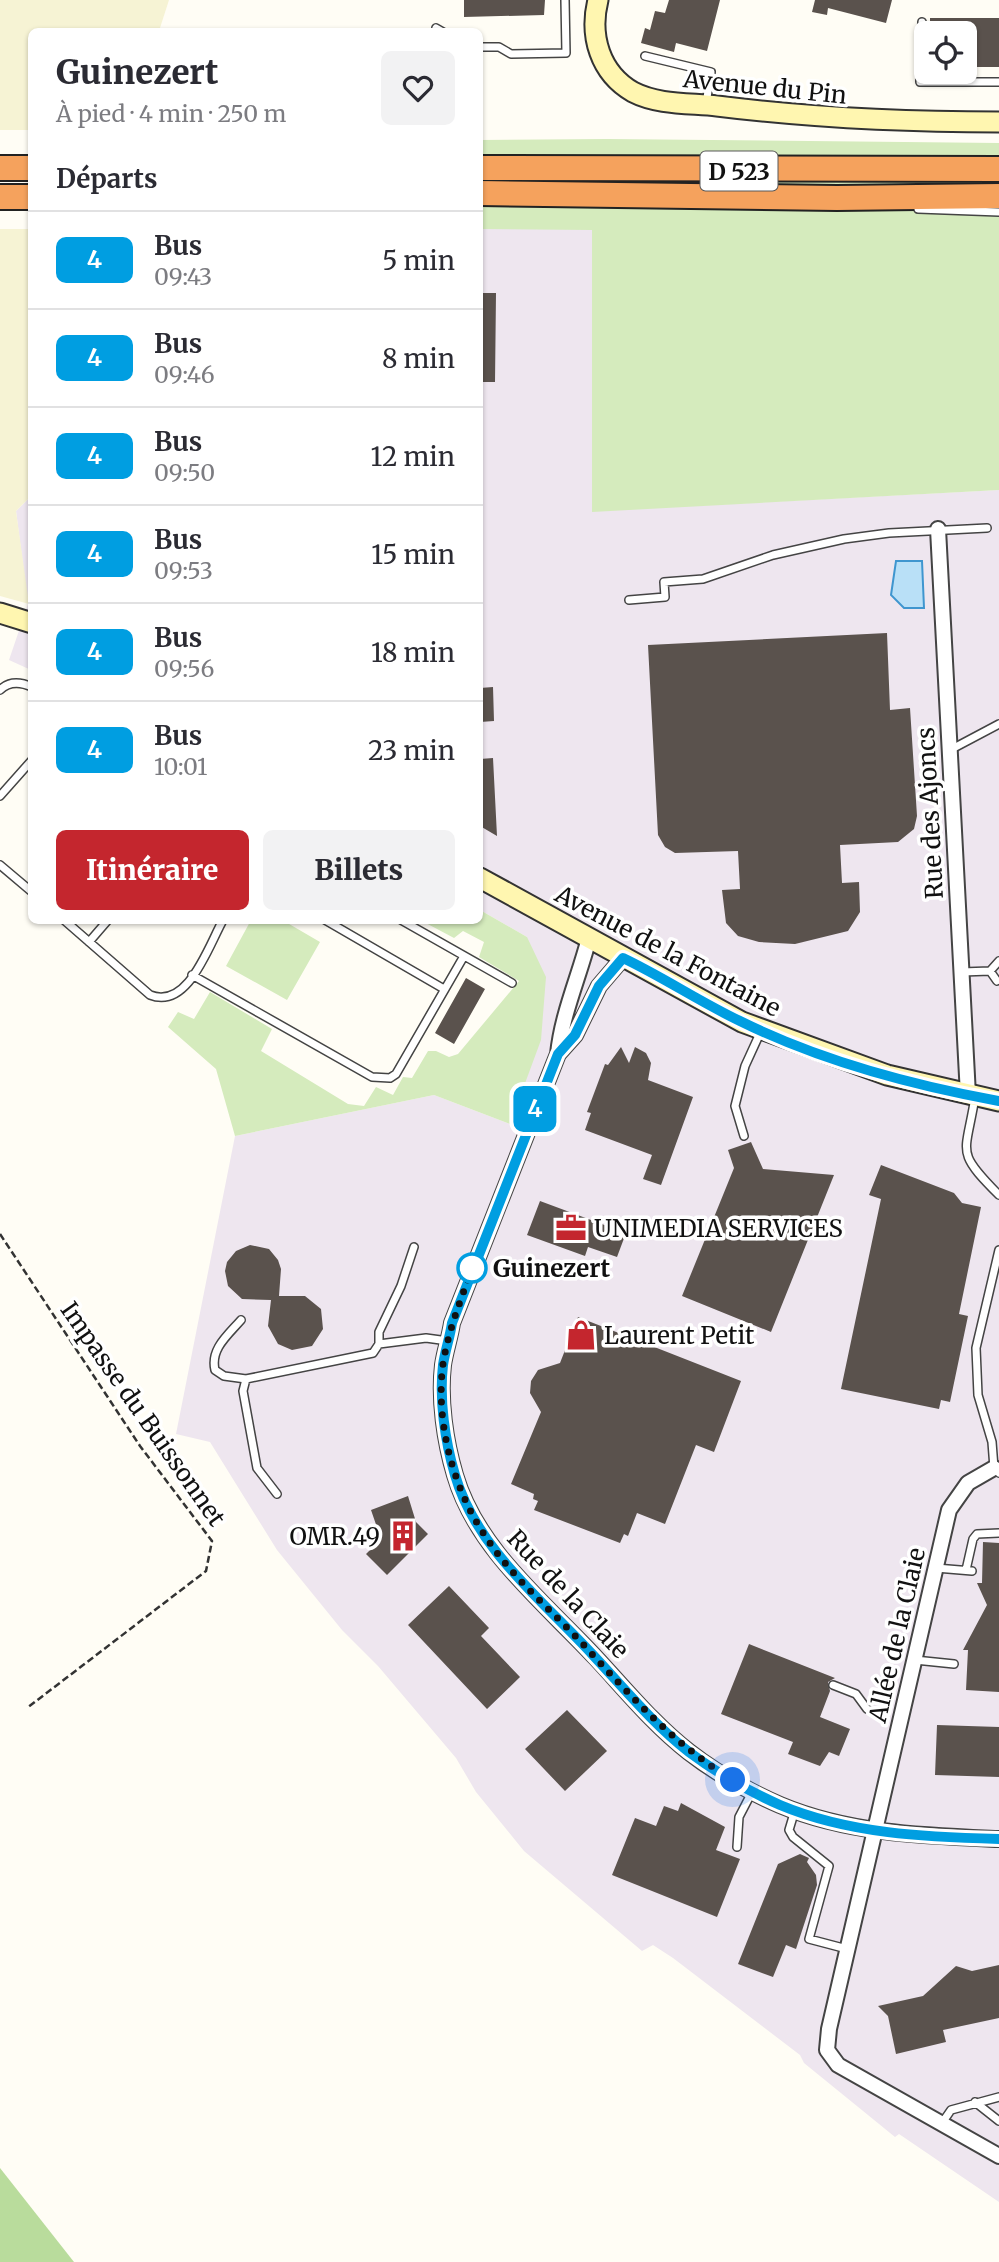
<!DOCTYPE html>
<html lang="fr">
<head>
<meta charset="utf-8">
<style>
  :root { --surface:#fff; --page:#f2f2f3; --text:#2b2b33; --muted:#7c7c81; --line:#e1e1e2; --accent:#c4262e }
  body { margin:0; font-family:Merriweather,serif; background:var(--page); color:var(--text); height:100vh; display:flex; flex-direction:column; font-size:26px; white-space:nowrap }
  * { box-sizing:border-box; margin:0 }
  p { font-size:23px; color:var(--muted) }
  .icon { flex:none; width:38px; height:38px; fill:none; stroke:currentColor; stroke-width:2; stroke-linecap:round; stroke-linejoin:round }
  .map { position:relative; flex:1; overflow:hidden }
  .sheet { position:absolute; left:28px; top:28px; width:455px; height:896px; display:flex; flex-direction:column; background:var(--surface); border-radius:10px; box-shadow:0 2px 5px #0004 }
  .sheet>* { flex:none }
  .badge { padding:0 14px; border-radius:10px; font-size:24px; line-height:46px }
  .controls { position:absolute; left:914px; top:21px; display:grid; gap:14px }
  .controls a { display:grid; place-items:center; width:63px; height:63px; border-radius:10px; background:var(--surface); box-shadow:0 2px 5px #0004; font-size:35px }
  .you { position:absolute; width:35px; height:35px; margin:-18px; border:5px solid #fff; border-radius:50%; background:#1a73e8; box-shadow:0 0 0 10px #1a73e833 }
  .map>.badge { position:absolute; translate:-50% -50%; box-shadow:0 0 0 4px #fff }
  h2 { padding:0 28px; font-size:26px; line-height:63px }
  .round { display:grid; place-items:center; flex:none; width:74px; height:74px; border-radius:10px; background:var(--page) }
  .headline { display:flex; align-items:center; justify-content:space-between; height:119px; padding:0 28px }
  h1 { font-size:33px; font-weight:800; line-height:52px }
  .button { display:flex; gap:14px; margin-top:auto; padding:14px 28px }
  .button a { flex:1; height:80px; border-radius:10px; background:var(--accent); color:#fff; font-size:28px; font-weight:800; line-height:80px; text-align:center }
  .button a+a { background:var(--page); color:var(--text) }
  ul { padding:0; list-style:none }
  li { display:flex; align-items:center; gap:21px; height:98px; padding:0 28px; border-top:2px solid var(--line) }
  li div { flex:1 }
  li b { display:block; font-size:26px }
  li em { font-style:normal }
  li .badge { min-width:77px; font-weight:700; text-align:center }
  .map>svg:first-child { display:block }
</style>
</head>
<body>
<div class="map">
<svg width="999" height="2262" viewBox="0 0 999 2262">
  <rect width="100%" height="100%" fill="#fffdf5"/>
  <!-- industrial -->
  <path fill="#eee6ef" d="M480,229H592V511L999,490V2202L899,2134L895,2137L804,2063L800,2055L673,1958L653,1945L642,1951L524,1851L476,1792L456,1758L378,1666L342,1630L277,1550L210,1442L176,1434L235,1136L434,1095L510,1124L527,937L480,910Z
    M31,496V670L9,660L28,604L16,511Z"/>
  <!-- farmland -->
  <path fill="#f6f3d4" d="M0,0H169L159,31L32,32L31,130H0Z
    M0,229H31V496L16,511L29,604L0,596Z"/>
  <!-- green -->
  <path fill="#d5ebbd" d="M607,139L999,143V490L592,512V230L480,229V140Z
    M480,910L527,937L546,977L541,1040L510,1124L434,1095L235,1136L216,1069L168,1027L178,1012L194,1019L210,992L272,1029L261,1051L348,1104L364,1106L376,1087L393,1095L403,1077L412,1078L428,1051H436L449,1057L458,1054L519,981L479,957L484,942L463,931L454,938L422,921L480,920Z
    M251,920L284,921L320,942L287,1000L226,966Z"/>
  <!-- forest -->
  <path fill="#b9dc9c" d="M0,2168L74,2262H0Z"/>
  <!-- water -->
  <path fill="#b9e0f7" stroke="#3f96cf" stroke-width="2" d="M896,561H922L924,608H904L891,595Z"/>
  <!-- building -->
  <path fill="#5a524d" d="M464,0H545L544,15L464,17Z
    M669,0H720L707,51L676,43L674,52L641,43L645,28L650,30L655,11L665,13Z
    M815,0H892L886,23L828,8L827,15L812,12Z
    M930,18H999V67H964V33H930Z
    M480,293H496L495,382H480Z
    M887,633L890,710L910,708L917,816L914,829L898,842L840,845L842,883L859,882L860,912L848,931L795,944L759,942L738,936L726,923L722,890L740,889L738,851L675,853L665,847L658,835L648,645Z
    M493,687L494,721L480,722V688Z
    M493,758L497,836L480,826V759Z
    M466,978L485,989L454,1044L435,1033Z
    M621,1047L629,1063L635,1047L646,1053L651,1063L648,1080L693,1097L661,1185L643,1179L652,1155L585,1130L591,1113L587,1112L605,1064L608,1065Z
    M751,1142L763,1169L834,1175L771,1332L682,1296L734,1168L728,1150Z
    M881,1165L954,1193L962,1203L981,1207L959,1314L968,1316L950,1402L941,1400L939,1409L841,1389L881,1199L869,1195Z
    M540,1201L626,1233L617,1257L588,1247L585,1256L527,1235Z
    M250,1245L269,1249L278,1260L281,1269L279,1296H305L321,1309L323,1329L312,1346L292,1350L278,1344L268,1326L271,1300L242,1299L228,1286L225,1271L227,1262L236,1251Z
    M578,1317L741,1381L714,1452L696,1445L665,1524L637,1513L628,1536L624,1534L620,1543L534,1510L538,1501L533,1499L534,1494L511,1484L541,1412L530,1393L531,1381L538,1370L560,1363Z
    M408,1496L416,1522L428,1534L387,1575L366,1554L381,1539L371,1510Z
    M983,1542L999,1543V1692L966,1690L968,1650H963L987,1605L977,1583H982Z
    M449,1586L489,1628L481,1636L520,1677L487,1709L408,1625Z
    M749,1644L835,1678L828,1682L830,1691L820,1717L850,1729L839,1756L829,1752L820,1766L788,1754L793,1742L721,1714Z
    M567,1710L607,1751L565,1791L525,1749Z
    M937,1725L999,1727V1777L935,1775Z
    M681,1803L725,1827L716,1850L740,1859L717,1917L612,1875L635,1818L656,1826L664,1806L678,1811Z
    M800,1854L809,1858L807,1862L816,1875L817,1885L796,1949L786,1945L773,1977L738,1964L778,1864Z
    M999,1965V2018L943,2030L946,2042L896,2054L888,2016L878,2006L923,1996L956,1966L972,1971Z"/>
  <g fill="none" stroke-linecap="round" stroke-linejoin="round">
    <!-- lane casing -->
    <g stroke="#444" stroke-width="10">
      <path id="lane" d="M922,22L920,82H999
        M436,28L443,32
        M480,47H499L511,54L566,53L565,0
        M645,56L711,72L706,104
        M918,209L999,212
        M629,600L665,597L664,582L703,579L773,555L844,539L889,533L987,528
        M0,690C9,681 21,682 32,687
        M950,750L999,724
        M0,796L32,760
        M0,865L32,892
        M64,920L150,995C188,1010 208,947 223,920
        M325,920L444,989
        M401,920L512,983
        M89,942L108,920
        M990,971L999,961
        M962,972L990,971L997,981
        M192,975L372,1077L390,1078L396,1074L464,956
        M975,1097C966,1155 954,1150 999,1195
        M744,1136L735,1106L745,1066L761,1031
        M414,1247L401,1286L379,1332V1344L426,1338L448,1341
        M999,1250L976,1348L978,1395L992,1442L994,1468L999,1473
        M241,1320C228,1335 210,1349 215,1370L224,1376L246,1379
        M277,1494L257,1468L243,1391L246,1379L373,1353L379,1344
        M936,1568L972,1571
        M966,1570L973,1539L977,1534L999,1533
        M915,1660L954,1664
        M833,1685L856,1694L867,1709
        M795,1810L789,1830L793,1837L829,1866L809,1939L847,1949
        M737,1847L739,1817L752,1792
        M975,2102L999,2121
        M942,2123L951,2110L999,2097"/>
    </g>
    <!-- street casing -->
    <g stroke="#444" stroke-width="18">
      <path id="street" d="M938,529L968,1095
        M589,938C579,977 562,1014 558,1054L452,1323C450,1337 445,1351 443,1365C439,1400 445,1441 455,1475C477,1550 545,1603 596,1658C625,1689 654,1725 689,1752C716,1773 748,1791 780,1805C849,1834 926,1836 999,1839
        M558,1054L575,1035L599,986L623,958
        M994,1468L968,1483L949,1510L829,2029L827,2050L838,2065L999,2156"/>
    </g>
    <!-- secondary casing -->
    <g stroke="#333" stroke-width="23">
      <path id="secondary" d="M598,0C589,36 600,73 633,92C658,105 690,103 717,106C813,118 902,122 999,122
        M0,613L32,623
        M480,878L742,1022L887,1075L999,1101"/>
    </g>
    <!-- highway casing -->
    <g stroke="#222" stroke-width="28">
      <path id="highway" d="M0,168H32
        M480,168L999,169
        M480,193L837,198L999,196
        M0,197H32"/>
    </g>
    <!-- path -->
    <path stroke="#333" stroke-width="2.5" stroke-dasharray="7 3.5" stroke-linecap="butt" d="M0,1234L140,1446L212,1541L206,1571L27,1708"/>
    <!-- lane -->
    <use href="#lane" stroke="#fff" stroke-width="7"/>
    <!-- street -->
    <use href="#street" stroke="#fff" stroke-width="14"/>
    <!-- secondary -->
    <use href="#secondary" stroke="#fff6b0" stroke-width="19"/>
    <!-- highway -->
    <use href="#highway" stroke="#f5a25d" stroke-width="24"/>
  </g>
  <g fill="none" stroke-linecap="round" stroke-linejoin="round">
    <!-- line casing -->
    <g stroke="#fff" stroke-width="16">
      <path id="line" d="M999,1101C911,1085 821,1061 740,1021C700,1002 663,977 623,958L599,986L575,1035L558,1054L452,1323C450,1337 445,1351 443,1365C439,1400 445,1441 455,1475C476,1548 542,1600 592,1654C623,1687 653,1724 689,1752C717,1773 748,1791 780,1805C849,1834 926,1837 999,1839"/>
    </g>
    <!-- line -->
    <use href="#line" stroke="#009ee1" stroke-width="10"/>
    <!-- walk -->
    <path stroke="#111" stroke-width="7" stroke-dasharray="0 12.6" d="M472,1268C461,1300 448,1331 443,1364C435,1423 454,1492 488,1540C513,1578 550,1609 581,1642C628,1693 673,1744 733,1780"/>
  </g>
  <!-- icons -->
  <defs>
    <g id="office-bare" transform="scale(2.415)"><path d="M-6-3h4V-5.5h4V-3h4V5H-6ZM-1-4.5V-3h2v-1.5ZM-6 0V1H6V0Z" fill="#c4262e" stroke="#fff" stroke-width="2.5" paint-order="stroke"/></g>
    <g id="shop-bare" transform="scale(2.415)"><path d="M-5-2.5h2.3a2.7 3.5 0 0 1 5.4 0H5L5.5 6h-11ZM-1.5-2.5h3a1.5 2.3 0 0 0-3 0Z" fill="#c4262e" stroke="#fff" stroke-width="2.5" paint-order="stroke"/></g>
    <g id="building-bare" transform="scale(2.415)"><path d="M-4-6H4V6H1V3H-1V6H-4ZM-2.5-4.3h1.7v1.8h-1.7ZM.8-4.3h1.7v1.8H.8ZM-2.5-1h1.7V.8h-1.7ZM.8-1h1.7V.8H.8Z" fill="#c4262e" stroke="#fff" stroke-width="2.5" paint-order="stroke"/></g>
  </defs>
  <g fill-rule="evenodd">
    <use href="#office-bare" x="571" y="1228"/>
    <use href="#shop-bare" x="581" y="1335"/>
    <use href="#building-bare" x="403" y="1536"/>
  </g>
  <!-- markers -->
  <circle fill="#fff" stroke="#009ee1" stroke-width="3.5" cx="472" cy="1268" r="14"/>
  <g text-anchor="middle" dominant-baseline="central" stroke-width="7" stroke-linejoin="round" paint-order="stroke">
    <!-- shield labels -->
    <rect fill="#fff" stroke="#585858" stroke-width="2" x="700.5" y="151.5" width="77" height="39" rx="5"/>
    <g font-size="23" font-weight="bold" fill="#111">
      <text x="739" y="171">D 523</text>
    </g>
    <!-- street labels -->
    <g font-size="24" fill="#111" stroke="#fff">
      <text transform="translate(765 87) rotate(6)">Avenue du Pin</text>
      <text transform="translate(930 813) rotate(-93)">Rue des Ajoncs</text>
      <text transform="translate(668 951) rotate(28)">Avenue de la Fontaine</text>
      <text transform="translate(143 1414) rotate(55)">Impasse du Buissonnet</text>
      <text transform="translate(568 1594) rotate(47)">Rue de la Claie</text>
      <text transform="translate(897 1635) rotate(-77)">Allée de la Claie</text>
    </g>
    <!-- poi labels -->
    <g font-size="24" fill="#111" stroke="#fff" text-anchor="start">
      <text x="594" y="1228">UNIMEDIA SERVICES</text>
      <text x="604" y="1335">Laurent Petit</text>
      <text x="380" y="1536" text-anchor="end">OMR.49</text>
    </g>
    <!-- stop labels -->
    <g font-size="24" font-weight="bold" fill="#111" stroke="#fff" text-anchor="start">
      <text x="493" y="1268">Guinezert</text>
    </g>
  </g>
</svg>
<div class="controls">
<a><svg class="icon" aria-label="locate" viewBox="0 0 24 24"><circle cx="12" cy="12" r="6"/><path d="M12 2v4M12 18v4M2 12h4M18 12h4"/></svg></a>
</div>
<div class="you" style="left:733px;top:1780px"></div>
<b class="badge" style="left:535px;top:1109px;background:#009ee1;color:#fff">4</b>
<section class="sheet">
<div class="headline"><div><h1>Guinezert</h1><p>À pied · 4 min · 250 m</p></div><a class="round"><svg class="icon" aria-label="heart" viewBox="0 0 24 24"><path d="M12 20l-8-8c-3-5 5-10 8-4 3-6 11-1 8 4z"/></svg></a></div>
<h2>Départs</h2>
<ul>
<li><span class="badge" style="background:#009ee1;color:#fff">4</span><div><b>Bus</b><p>09:43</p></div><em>5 min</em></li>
<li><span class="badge" style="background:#009ee1;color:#fff">4</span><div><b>Bus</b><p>09:46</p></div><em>8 min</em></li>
<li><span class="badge" style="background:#009ee1;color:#fff">4</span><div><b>Bus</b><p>09:50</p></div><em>12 min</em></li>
<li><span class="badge" style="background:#009ee1;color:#fff">4</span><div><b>Bus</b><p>09:53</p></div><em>15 min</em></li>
<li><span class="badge" style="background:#009ee1;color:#fff">4</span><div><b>Bus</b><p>09:56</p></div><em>18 min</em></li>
<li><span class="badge" style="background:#009ee1;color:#fff">4</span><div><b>Bus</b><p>10:01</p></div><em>23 min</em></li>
</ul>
<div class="button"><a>Itinéraire</a><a>Billets</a></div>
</section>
</div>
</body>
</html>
